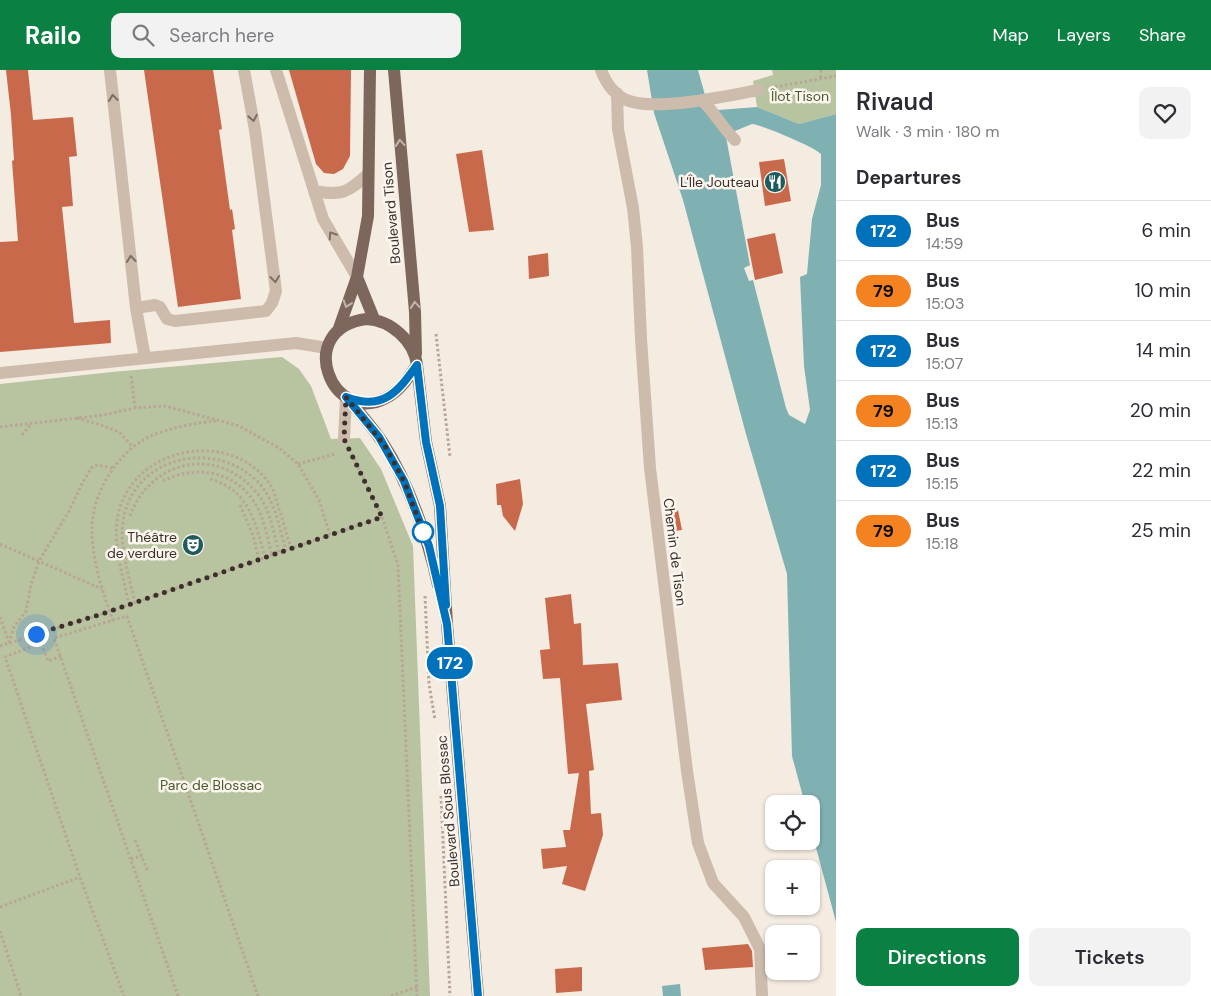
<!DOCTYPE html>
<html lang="en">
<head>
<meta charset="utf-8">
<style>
  :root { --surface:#fff; --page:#f2f2f3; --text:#2b2b33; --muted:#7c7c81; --line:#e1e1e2; --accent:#0b8043 }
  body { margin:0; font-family:"DM Sans",sans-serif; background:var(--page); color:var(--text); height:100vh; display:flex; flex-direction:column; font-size:19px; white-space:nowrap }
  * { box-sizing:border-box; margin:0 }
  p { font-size:16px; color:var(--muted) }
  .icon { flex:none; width:28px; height:28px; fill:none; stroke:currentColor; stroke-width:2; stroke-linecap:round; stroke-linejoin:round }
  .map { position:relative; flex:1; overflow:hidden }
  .side { display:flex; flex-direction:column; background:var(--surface); width:375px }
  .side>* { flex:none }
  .badge { padding:0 10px; border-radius:16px; font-size:18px; line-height:32px }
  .fabs { position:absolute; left:765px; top:725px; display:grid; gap:10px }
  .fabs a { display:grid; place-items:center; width:55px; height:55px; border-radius:10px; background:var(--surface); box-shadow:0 1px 4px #0004; font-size:25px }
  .you { position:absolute; width:25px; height:25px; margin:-12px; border:4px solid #fff; border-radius:50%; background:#1a73e8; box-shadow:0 0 0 8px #1a73e833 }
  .map>.badge { position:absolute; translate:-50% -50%; box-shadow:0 0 0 2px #fff }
  h2 { padding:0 20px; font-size:19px; line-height:45px }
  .round { display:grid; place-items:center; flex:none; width:52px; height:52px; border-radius:10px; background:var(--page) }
  .summary { display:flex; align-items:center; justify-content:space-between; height:85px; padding:0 20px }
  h1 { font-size:24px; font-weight:600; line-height:38px }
  .primary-button { display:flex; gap:10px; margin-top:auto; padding:10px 20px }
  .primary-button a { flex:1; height:58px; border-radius:10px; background:var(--accent); color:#fff; font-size:20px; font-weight:600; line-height:58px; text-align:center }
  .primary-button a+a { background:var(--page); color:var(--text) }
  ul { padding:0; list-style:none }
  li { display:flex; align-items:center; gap:15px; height:60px; padding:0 20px; border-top:1px solid var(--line) }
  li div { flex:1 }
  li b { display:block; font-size:19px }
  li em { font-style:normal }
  li .badge { min-width:55px; font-weight:700; text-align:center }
  header { display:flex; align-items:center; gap:30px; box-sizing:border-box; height:70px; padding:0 25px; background:var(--accent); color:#fff }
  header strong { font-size:24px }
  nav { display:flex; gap:28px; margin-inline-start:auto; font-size:18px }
  .search { width:350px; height:45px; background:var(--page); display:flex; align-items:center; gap:12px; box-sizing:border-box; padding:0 18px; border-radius:10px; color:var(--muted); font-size:19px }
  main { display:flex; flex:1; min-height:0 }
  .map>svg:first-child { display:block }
</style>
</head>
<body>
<header>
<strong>Railo</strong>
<div class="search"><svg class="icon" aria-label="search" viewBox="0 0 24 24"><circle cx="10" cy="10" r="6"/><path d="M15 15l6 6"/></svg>Search here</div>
<nav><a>Map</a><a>Layers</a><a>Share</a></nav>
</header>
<main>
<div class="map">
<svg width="836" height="926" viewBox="0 0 836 926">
  <rect width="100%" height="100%" fill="#f4ebe1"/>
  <!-- green -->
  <path fill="#b8c4a0" d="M772,0H836V44L799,54L757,37L753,11L773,5Z
    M282,287L299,299L311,316L331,369L360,368L381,399L413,476L430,926H0V314L112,302Z"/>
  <!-- water -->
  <path fill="#7fb0b2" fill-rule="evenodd" d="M647,0H698L705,25L718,40L757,37L799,54L836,44V852L811,759V734H805L792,686L787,504L746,364L683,130L654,43ZM752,54C762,55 815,77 821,84V115L812,149L807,204L800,207L804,296L810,340L805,354L789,345L786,338L753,210L749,211L744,198L750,195L726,67L730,63Z
    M680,914L681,926H663L662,916Z"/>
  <!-- building -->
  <path fill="#c8694b" d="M6,0H28L33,50L73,47L77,86L69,87L73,136L62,137L74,253L110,250L111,273L0,282V172L18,171L12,91L14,90L11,45Z
    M144,0H213L222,59L219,60L230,140L232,139L235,159L232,160L241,229L178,237Z
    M289,0H351L350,86L343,99L334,104L324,103L316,94Z
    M482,80L494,160L469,162L456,84Z
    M784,89L791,131L765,136L759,92Z
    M775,163L783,203L755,210L747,169Z
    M548,183L549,206L529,209L528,186Z
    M520,409L523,434L515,461L503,446L501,435H497L496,414Z
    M678,440L682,460L666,462L664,444Z
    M571,524L574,554L581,553L583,595L618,593L622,630L586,634L594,700L589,701L591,744L601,743L603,765L585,821L562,814L567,796L543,799L541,779L566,777L563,760H570L579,703L568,704L560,608L543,609L540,580L550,579L545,528Z
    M748,874L752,881L753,897L705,900L702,878Z
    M582,897V921L556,923L555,899Z"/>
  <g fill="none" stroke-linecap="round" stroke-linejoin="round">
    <!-- path -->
    <path stroke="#b9a596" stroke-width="3" stroke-dasharray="2.5 2.5" stroke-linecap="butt" d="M821,0V9
      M775,17L836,6
      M436,264L450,387
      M131,306L135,338
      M77,348L104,356L119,362L133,377
      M0,357L104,345L135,338L165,336L239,356L279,378L298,394L319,430L330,465
      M22,365L30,355
      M352,384L382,447L398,495L417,926
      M298,394L335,384
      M210,409C250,420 255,453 265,487
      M163,411C194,395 232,400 253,430C264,446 267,467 272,485
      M240,435L253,465L259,490
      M130,446C150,390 217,375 256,422C271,439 273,462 279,483
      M0,474L102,519
      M425,526L429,614L435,650
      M135,533C129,505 118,474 124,446C137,386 214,369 257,411C275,429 279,457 286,480
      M129,535C123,504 110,469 120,437C142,372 238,360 273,419L291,478
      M0,547L9,572
      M113,551C102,520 88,479 93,446C98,414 122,378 153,365C173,357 195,353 216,351
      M9,573L14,557L26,541L31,515L39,491L69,441L83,412L91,398L97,395L113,398
      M0,576L102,544L382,447
      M61,586L48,591L41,573L5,587L80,807L124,926
      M441,726L450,926
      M135,770L148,802
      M131,789L142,786
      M0,837L80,807
      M0,861L21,926
      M178,926L54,568L127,546L258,926
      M391,926L417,917"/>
    <!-- minor -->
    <path stroke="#cdbbac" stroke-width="12" d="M110,0L136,238L145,288
      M276,0L323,149L357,207
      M601,0C606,13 615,26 629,31C658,41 727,26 758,20
      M617,23L618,59L633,138L637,177L641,269L650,398L687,701L698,773L713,813L744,847L760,879L762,926
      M702,30C714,42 723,58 735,70
      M314,121C342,126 347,123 368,104
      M136,238L155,235L160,237L167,249L175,251L266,241L272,233L276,221L255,60L244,0
      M0,303L296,273L327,278
      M344,369L346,327"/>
    <!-- major -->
    <path stroke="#7d675c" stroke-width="12" d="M394,0L415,242L416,284
      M357,207L374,249
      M366,249C391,250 414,271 417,295C408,308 400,321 386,328C332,357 293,259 366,249Z
      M338,261L357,207L368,146L370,0
      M417,295L426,372L440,436L447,554L478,926
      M348,329C360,343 373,358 383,373C409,413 428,469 438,515"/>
  </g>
  <!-- one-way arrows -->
  <defs><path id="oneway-chevron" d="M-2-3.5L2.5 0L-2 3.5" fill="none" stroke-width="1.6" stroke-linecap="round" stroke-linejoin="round" transform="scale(1.25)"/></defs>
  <g stroke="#7d6f65">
    <use href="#oneway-chevron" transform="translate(113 28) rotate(-96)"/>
    <use href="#oneway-chevron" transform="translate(253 48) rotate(80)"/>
    <use href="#oneway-chevron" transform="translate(332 165) rotate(-123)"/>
    <use href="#oneway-chevron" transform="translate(131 189) rotate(-96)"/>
    <use href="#oneway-chevron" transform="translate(275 209) rotate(83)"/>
  </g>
  <g stroke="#c2b5ac">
    <use href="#oneway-chevron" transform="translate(400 73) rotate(-95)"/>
    <use href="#oneway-chevron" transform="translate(347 234) rotate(109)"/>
    <use href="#oneway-chevron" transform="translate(415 235) rotate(-95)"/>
  </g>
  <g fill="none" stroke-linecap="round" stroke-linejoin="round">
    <!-- line casing -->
    <g stroke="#fff" stroke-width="11">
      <path id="line" d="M446,535L440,436L426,372L417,295C397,323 382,341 346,327L379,367L404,411L429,476L447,554L478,926"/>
    </g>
    <!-- line -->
    <use href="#line" stroke="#0072bc" stroke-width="8"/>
    <!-- walk -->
    <path stroke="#3b302b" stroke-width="5" stroke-dasharray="0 9" d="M36,564L102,544L382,447L344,369L346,327L385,376L404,411L423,462"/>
  </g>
  <!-- icons -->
  <defs>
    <g id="restaurant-disc" transform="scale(1.125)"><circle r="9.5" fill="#1f5a5e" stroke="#fbf5ee"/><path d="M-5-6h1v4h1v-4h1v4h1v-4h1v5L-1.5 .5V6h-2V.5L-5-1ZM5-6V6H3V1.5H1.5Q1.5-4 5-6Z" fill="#fff"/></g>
    <g id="theatre-disc" transform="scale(1.125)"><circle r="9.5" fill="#1f5a5e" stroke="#fbf5ee"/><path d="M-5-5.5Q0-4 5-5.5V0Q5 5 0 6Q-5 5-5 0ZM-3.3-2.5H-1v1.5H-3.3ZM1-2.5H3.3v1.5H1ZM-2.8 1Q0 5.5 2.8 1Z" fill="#fff"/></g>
  </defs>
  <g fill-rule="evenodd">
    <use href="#restaurant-disc" x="775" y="112"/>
    <use href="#theatre-disc" x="193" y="475"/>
  </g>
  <!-- markers -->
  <circle fill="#fff" stroke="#0072bc" stroke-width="2.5" cx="423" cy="462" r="10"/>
  <g text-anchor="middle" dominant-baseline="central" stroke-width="5" stroke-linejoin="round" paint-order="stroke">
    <!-- park labels -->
    <g font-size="14" fill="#4a5a2e" stroke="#fbf5ee">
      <text x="800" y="26">Îlot Tison</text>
      <text x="211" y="715">Parc de Blossac</text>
    </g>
    <!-- poi labels -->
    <g font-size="14" fill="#3b302b" stroke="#fbf5ee" text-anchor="end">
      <text x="759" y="112">L'Île Jouteau</text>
      <text x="177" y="467">Théâtre<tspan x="177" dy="16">de verdure</tspan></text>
    </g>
    <!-- street labels -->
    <g font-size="14" fill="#3b302b" stroke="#fbf5ee">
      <text transform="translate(391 143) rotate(-95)">Boulevard Tison</text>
      <text transform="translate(675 482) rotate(83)">Chemin de Tison</text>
      <text transform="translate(448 741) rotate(-95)">Boulevard Sous Blossac</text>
    </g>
  </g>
</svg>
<div class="fabs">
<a><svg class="icon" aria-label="locate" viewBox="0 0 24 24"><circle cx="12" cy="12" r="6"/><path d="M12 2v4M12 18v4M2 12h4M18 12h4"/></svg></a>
<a>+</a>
<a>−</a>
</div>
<div class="you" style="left:36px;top:564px"></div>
<b class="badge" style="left:450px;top:593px;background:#0072bc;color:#fff">172</b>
</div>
<section class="side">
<div class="summary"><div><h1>Rivaud</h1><p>Walk · 3 min · 180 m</p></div><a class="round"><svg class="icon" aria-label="heart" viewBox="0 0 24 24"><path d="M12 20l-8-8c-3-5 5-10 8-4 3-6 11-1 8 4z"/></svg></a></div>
<h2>Departures</h2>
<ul>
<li><span class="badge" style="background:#0072bc;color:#fff">172</span><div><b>Bus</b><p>14:59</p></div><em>6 min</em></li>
<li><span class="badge" style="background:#f58220;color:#111">79</span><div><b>Bus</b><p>15:03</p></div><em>10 min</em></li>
<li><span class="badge" style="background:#0072bc;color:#fff">172</span><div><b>Bus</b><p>15:07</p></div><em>14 min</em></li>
<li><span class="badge" style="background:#f58220;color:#111">79</span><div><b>Bus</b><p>15:13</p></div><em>20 min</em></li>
<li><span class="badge" style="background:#0072bc;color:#fff">172</span><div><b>Bus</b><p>15:15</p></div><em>22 min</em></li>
<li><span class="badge" style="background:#f58220;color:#111">79</span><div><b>Bus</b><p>15:18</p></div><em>25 min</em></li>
</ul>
<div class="primary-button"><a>Directions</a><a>Tickets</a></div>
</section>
</main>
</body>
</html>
